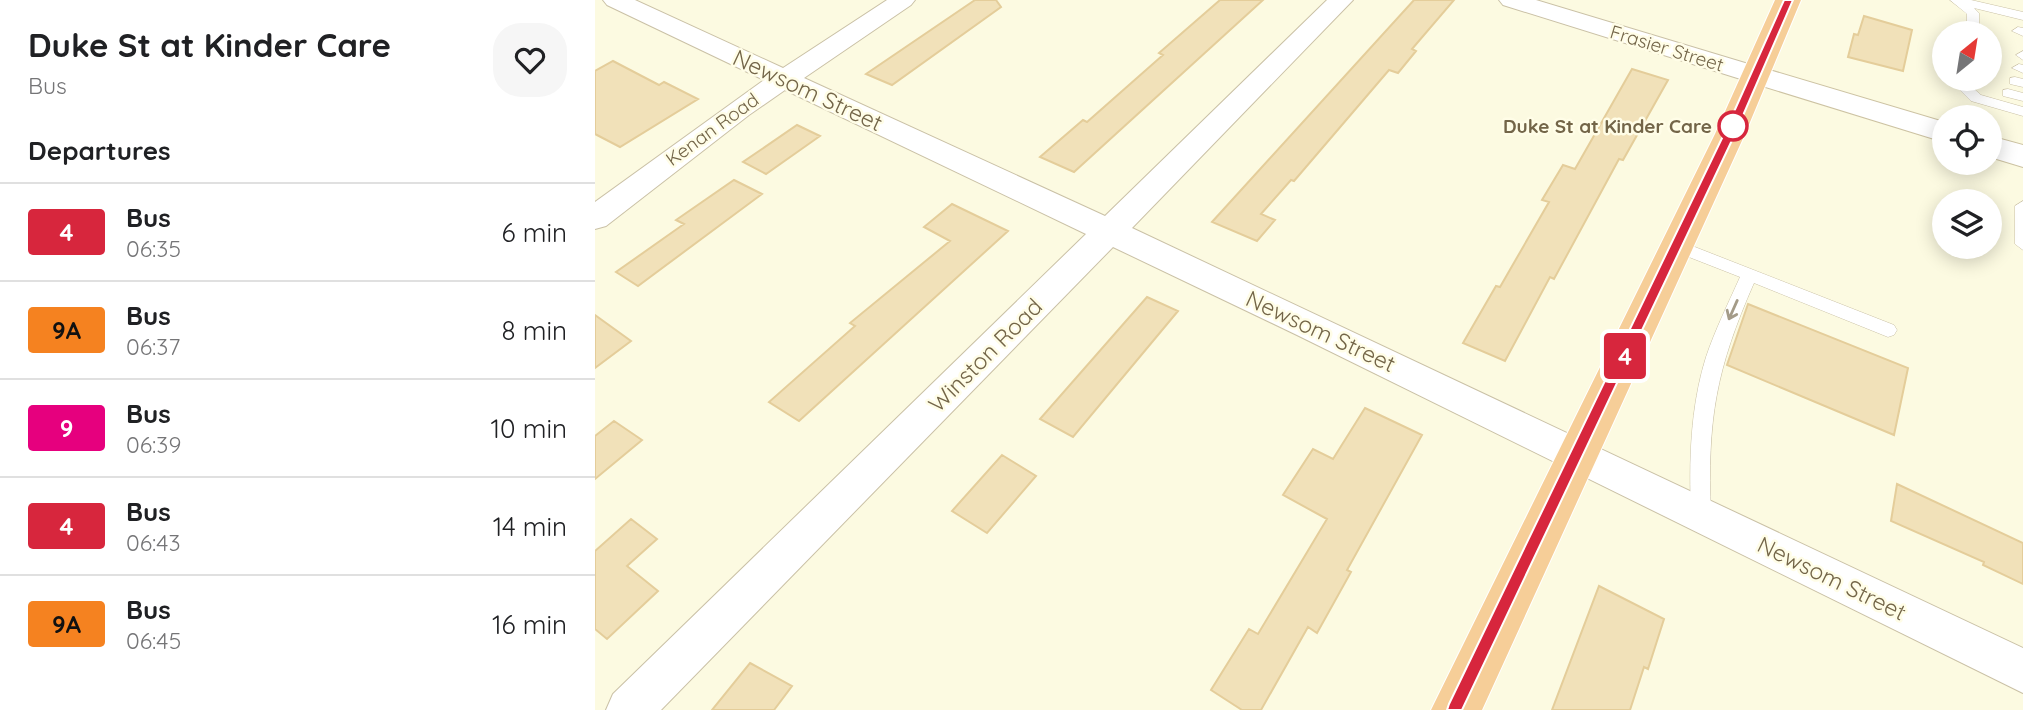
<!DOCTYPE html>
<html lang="en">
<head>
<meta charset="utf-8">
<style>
  :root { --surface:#fff; --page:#f6f6f6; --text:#202124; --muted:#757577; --line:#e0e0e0 }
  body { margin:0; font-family:Quicksand,sans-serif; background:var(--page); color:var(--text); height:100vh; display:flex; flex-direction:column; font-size:26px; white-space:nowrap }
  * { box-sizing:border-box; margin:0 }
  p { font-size:23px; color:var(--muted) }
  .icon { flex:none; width:38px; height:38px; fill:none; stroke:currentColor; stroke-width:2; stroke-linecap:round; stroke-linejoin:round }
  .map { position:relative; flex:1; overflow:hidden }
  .drawer { display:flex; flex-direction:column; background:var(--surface); width:595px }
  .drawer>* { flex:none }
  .badge { padding:0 14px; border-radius:5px; font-size:24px; line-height:46px }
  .needle { width:46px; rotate:30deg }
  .fabs { position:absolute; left:1337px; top:21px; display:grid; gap:14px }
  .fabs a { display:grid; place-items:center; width:70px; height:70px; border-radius:50%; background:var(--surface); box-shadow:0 4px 18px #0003; font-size:35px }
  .map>.badge { position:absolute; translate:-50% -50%; box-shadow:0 0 0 4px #fff }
  h2 { padding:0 28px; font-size:26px; line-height:63px }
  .round { display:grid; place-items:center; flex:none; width:74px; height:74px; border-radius:28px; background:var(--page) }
  .summary { display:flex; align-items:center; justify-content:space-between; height:119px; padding:0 28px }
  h1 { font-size:33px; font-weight:700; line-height:52px }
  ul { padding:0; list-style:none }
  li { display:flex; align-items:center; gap:21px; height:98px; padding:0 28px; border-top:2px solid var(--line) }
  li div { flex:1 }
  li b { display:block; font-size:26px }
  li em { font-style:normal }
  li .badge { min-width:77px; font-weight:700; text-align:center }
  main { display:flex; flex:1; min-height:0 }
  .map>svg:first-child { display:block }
</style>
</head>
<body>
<main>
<section class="drawer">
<div class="summary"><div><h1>Duke St at Kinder Care</h1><p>Bus</p></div><a class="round"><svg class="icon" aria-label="heart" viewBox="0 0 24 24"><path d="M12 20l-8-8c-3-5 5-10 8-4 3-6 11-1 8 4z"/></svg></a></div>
<h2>Departures</h2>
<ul>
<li><span class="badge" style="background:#d7263d;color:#fff">4</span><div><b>Bus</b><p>06:35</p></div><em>6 min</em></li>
<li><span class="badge" style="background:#f58220;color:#111">9A</span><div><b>Bus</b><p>06:37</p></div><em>8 min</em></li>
<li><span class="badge" style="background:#e6007e;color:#fff">9</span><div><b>Bus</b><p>06:39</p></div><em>10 min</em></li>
<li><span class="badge" style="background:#d7263d;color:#fff">4</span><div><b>Bus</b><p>06:43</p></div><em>14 min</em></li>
<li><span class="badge" style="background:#f58220;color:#111">9A</span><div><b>Bus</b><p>06:45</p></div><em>16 min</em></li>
</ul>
</section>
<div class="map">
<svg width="1428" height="710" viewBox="0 0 1428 710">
  <rect width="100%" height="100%" fill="#fcfae1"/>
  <!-- building -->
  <path fill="#f1e1b9" stroke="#e4cd9a" stroke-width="2" d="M380,0H401L406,7L297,85L271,74Z
    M625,0H668L479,172L445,157L488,120L492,122L568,55L564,53Z
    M819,0H859L817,49L821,51L803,73L794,70L699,181L696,180L666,214L680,220L662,241L617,222Z
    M1269,16L1317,30L1308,71L1253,57L1259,34L1263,35Z
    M18,61L64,85L69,82L103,99L25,147L0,134V71Z
    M1037,69L1073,80L1028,160L1024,159L959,279L955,277L910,361L868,343L901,286L905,287L954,202L947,200L968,165L980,169Z
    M202,125L225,136L171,174L148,162Z
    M139,180L167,194L43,286L21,272L89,224L81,220Z
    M357,204L413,231L204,421L174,402L260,326L255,323L355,241L329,227Z
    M552,297L583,311L478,437L445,419Z
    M1153,304L1313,368L1299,435L1132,365Z
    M0,315L36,341L0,368Z
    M770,408L827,435L752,570L756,572L722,633L713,627L666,710H647L616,690L654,629L663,634L732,519L688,495L718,449L738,459Z
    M19,421L47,440L0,479V436Z
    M407,455L441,476L392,533L357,511Z
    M1302,484L1428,543V584L1388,565L1389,562L1296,521Z
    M36,519L62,539L32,566L63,591L12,639L0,629V551Z
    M1004,586L1069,619L1053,669L1049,667L1035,710H957Z
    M155,663L197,686L179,710H117Z"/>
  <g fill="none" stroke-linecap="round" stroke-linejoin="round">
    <!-- lane casing -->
    <g stroke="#cac1a6" stroke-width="1">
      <path id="lane" d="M1355,0H1376L1428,12V20L1379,8L1384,13V33H1372V14Z
        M1423,27L1428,28V36L1417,31Z
        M1428,51V60L1421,55Z
        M1424,64L1428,65V73L1417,68Z
        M1420,77L1428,79V87L1415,84V78Z
        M1365,79H1378V88L1386,95L1428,107V116L1376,101L1364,89Z
        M1413,89L1428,93V101L1408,96V90Z
        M1428,201V250L1420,244V206Z
        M1082,240L1299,325L1302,330L1299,335L1293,337L1159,283C1121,369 1112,420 1116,514L1113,521L1106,523L1099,521L1096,514C1094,462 1095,408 1111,357C1120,330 1133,304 1145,277L1076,250L1074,246Z"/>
    </g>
    <!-- street casing -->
    <g stroke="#cac1a6" stroke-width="2">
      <path id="street" d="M8,0H40L188,68L292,0H320L316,5L209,78L510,216L732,0H758L537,228L1428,648V693L702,335L518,247L66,710H11L18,694L491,234L190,90L154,115L11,226L0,229V202L169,80L12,5Z
        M904,0H941L1170,69L1174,75L1170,81L1161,83L1152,81L908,5Z"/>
    </g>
    <!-- secondary casing -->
    <g stroke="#cdc3a3" stroke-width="2">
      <path id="secondary" d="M1161,66L1349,122V142L1151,81L1147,75L1151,69Z
        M1395,136L1428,145V167L1395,157Z"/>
    </g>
    <!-- highway casing -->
    <g stroke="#fff" stroke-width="2">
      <path id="highway" d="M1180,0H1206L1150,134L887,710H836L1120,134Z"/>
    </g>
    <!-- lane -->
    <use href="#lane" fill="#fff" fill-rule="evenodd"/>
    <!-- street -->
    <use href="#street" fill="#fff" fill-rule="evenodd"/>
    <!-- secondary -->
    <use href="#secondary" fill="#fff" fill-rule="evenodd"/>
    <!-- highway -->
    <use href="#highway" fill="#f6ce98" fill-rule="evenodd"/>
  </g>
  <!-- one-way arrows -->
  <defs><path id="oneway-shaft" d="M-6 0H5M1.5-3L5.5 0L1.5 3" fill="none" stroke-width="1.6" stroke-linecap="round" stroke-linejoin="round" transform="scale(1.75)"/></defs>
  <use stroke="#a49b88" href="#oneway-shaft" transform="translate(1138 310) rotate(114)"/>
  <!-- line -->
  <path fill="#d7263d" stroke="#fff" stroke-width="2" d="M1189,0H1198L1140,134L867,710H852L854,704L1129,134Z"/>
  <!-- markers -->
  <circle fill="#fff" stroke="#d7263d" stroke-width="3.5" cx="1138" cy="126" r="14"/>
  <g text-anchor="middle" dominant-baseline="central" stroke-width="5" stroke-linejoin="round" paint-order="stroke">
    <!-- far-street labels -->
    <g font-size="19" fill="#736548" stroke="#fffde7">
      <text transform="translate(1072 48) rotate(17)">Frasier Street</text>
      <text transform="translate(117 129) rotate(-36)">Kenan Road</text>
    </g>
    <!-- far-stop labels -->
    <g font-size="19" font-weight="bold" fill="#736548" stroke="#fffde7" text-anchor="end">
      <text x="1117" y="126">Duke St at Kinder Care</text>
    </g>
    <!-- street labels -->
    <g font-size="23" fill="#736548" stroke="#fffde7">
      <text transform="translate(213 90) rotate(25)">Newsom Street</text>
      <text transform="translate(726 331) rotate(25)">Newsom Street</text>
      <text transform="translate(390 355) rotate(-45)">Winston Road</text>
      <text transform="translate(1237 578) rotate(26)">Newsom Street</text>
    </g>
  </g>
</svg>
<div class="fabs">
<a><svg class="needle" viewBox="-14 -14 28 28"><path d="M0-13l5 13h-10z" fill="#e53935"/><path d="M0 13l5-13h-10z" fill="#757577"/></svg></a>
<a><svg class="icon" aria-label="locate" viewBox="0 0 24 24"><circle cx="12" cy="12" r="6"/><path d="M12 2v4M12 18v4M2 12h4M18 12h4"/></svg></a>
<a><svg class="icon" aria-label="layers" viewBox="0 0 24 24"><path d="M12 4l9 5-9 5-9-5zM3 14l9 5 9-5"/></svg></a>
</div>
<b class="badge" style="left:1030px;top:356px;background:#d7263d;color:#fff">4</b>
</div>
</main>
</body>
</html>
